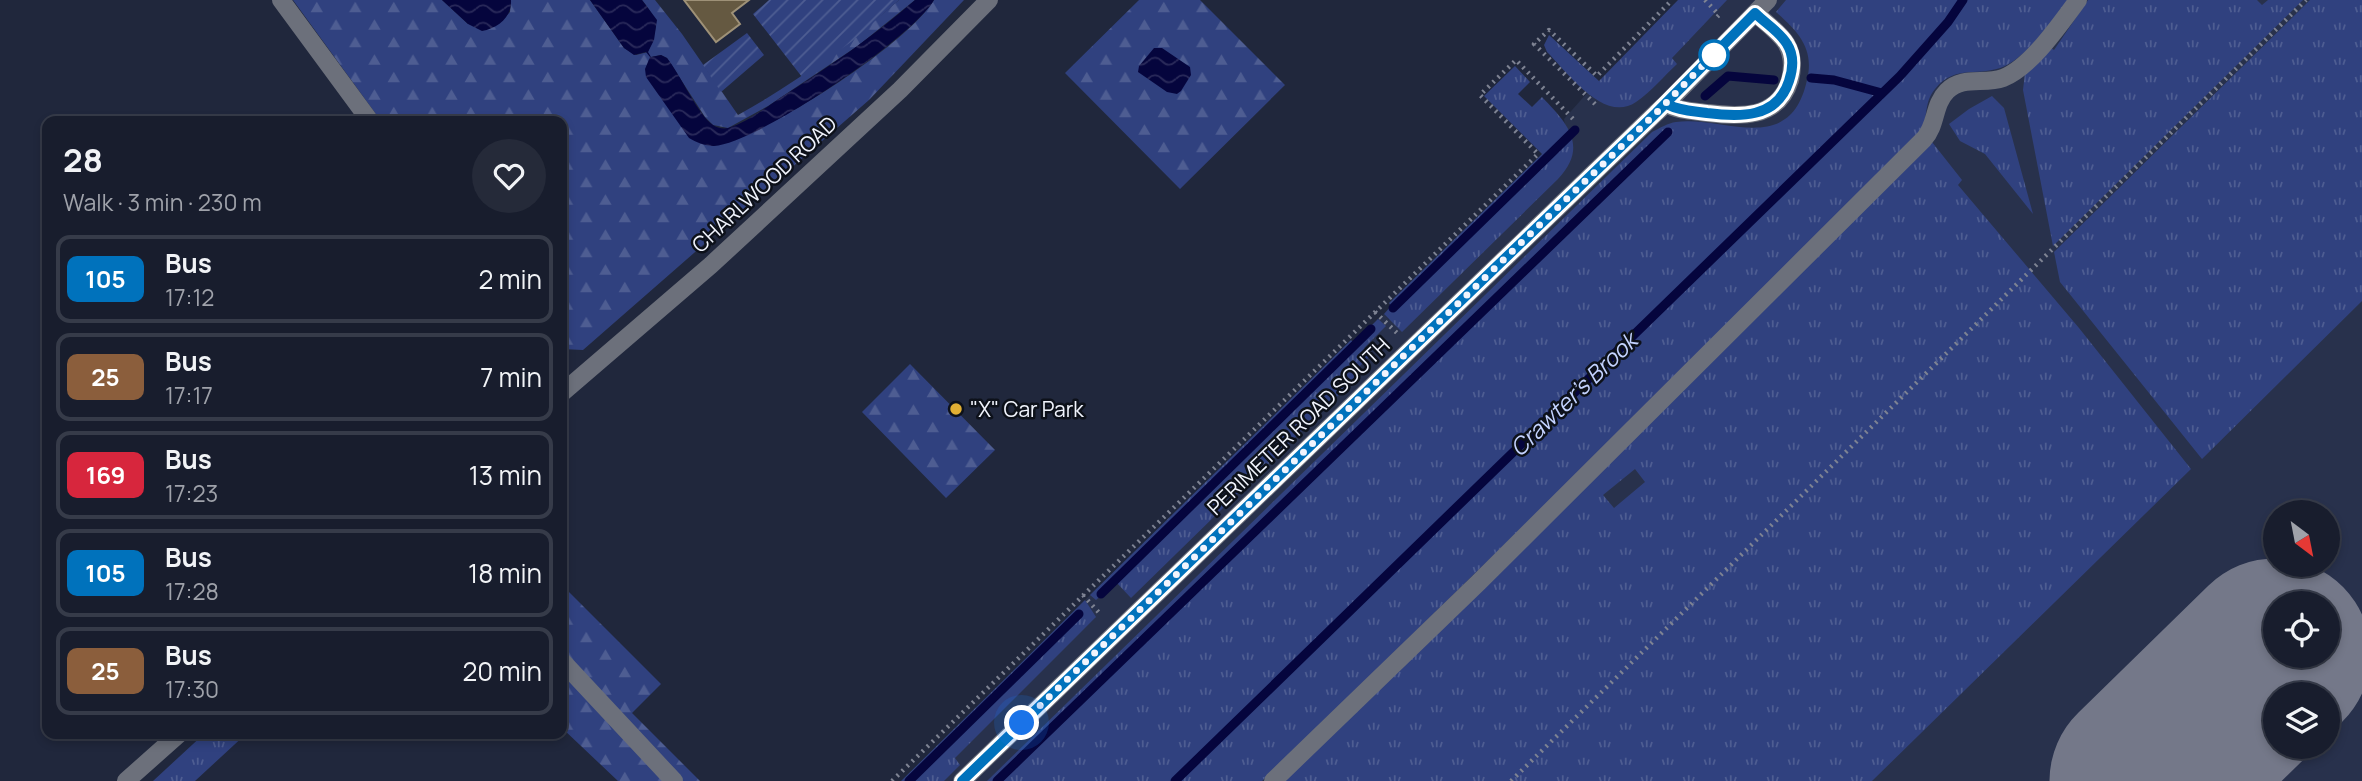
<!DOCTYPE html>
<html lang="en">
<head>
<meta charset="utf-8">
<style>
  :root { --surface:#181d2d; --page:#252a39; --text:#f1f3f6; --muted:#9fa2aa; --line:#363b49 }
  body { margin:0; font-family:Manrope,sans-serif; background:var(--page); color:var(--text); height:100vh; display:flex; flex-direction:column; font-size:26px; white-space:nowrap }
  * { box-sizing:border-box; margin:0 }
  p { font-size:23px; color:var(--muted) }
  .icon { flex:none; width:38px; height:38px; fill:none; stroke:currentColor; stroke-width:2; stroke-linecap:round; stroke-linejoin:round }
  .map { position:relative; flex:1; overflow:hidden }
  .side { position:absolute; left:42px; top:116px; width:525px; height:623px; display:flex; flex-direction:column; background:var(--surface); border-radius:14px; box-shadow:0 4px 10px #0003,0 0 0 2px var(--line) }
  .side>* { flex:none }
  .badge { padding:0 14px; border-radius:10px; font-size:24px; line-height:46px }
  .needle { width:46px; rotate:148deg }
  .controls { position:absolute; left:2263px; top:500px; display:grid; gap:14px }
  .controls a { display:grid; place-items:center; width:77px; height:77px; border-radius:50%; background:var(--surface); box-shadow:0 4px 10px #0003,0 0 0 2px var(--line); font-size:35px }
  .you { position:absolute; width:35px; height:35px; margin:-18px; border:5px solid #fff; border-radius:50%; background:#1a73e8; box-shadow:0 0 0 10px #1a73e833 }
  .map>.badge { position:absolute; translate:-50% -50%; box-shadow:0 0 0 4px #fff }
  .round { display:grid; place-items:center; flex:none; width:74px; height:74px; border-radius:37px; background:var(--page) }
  .summary { display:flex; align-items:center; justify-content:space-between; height:119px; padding:0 21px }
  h1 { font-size:33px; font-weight:700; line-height:52px }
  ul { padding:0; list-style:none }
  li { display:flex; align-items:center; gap:21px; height:88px; margin:0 14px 10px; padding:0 7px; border:4px solid var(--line); border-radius:14px }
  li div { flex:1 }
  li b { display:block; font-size:26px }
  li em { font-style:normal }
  li .badge { min-width:77px; font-weight:700; text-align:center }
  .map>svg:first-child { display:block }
</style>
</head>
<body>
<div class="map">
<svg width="2362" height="781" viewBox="0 0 2362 781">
  <defs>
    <pattern id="grass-tufts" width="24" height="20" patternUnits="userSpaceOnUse" patternTransform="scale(1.75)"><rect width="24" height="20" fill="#30417f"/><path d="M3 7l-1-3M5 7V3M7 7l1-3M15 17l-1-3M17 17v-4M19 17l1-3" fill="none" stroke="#4e5d92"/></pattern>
    <pattern id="forest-firs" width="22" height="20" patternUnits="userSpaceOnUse" patternTransform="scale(1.75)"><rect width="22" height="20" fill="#30417f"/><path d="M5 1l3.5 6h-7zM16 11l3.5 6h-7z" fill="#4e5d92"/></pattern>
    <pattern id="garden-furrows" width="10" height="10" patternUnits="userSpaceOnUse" patternTransform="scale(1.75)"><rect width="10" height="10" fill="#30417f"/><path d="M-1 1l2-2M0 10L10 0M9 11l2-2" fill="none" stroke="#4e5d92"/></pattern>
    <pattern id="water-waves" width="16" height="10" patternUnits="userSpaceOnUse" patternTransform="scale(1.75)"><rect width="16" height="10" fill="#05053d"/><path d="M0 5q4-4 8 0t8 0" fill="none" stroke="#2a2a5a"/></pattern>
  </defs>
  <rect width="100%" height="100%" fill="#20273c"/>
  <!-- built -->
  <path fill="#28314c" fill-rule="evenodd" d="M1717,0H2362V781H924L1095,618L1085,600L1090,595L1384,314L1389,320L1568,145L1564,119L1588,92ZM2275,513H2328V565H2275ZM2275,604H2328V656H2275ZM2275,695H2328V747H2275Z"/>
  <!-- grass -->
  <path fill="url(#grass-tufts)" fill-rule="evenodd" d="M1678,0H1727L1672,58L1677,64C1664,76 1651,92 1636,102C1604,124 1567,72 1547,52L1544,45L1549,35L1599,81Z
    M1786,0H2068C2052,21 2028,55 2005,66C1979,78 1956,63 1935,89C1924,102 1928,116 1922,130L1549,501L1262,781H987L1652,132C1660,128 1668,123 1676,122C1723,115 1790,158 1807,80C1815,48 1797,31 1776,12Z
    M2088,0H2257L2262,5L2268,0H2303L2053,246L2023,90L2025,73L2048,46L2054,50Z
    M2310,0H2362V301L2202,459L2060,282L2054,252Z
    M1515,66L1530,82L1518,94L1532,107L1542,97C1567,123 1589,146 1558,179L1402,332L1384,314L1391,306L1389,303L1542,154L1484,96Z
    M1992,96L2004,108L2033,214L1985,154L1960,141L1949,124L1969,109Z
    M1932,142L1962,180L1958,185L2079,328L2191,469L1872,781H1280ZM1635,469L1645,482L1614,508L1603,495Z
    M1378,319L1386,326L1364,348L1371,355L1353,373L1356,378L1131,598L1116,582L1096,600L1090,595L1351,340L1354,343Z
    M1085,600L1096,617L955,758L960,765L944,781H901Z
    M205,733H247L195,781H153Z"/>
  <!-- forest -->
  <path fill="url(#forest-firs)" d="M293,0H442L468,24L497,25L510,12L511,0H590L624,48L636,55L648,52C658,25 660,23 642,0H655L682,34L738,115C799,81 846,46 899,0H915L859,45L768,106L728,128L713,125L705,117L667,58L661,55L651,57L647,66L712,146C763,138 908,44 934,0H964L869,100L583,350L562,349V121H381Z
    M1139,0H1200L1285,85L1180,189L1065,73Z
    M910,364L995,450L946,498L862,412Z
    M562,585L661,684L632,713L700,781H618L562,728Z"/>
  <!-- garden -->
  <path fill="url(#garden-furrows)" d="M769,0H899L851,42L802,77L753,14Z
    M747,33L764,55L721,92L703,65Z"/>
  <!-- water -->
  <path fill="url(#water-waves)" d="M442,0H511C512,17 498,28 482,31L468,24Z
    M590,0H642L657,20L654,40L648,52L651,57L661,55L667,58C680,74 698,115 713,125C717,128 723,129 728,128C746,123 765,108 780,98C827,68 873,37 915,0H934C912,38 758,143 714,146C704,146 696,142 689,138L646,77L645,69L650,57L646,52L634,55L624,48Z
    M1154,48H1162L1190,67L1191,75L1181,91L1177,94L1167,92L1138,72L1139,66Z"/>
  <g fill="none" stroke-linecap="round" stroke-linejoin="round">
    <!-- stream -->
    <path stroke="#05053d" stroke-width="9" d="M1811,78L1834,80L1882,93
      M1705,96L1728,76L1774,80
      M1393,308L1575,130
      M1101,594L1371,329
      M909,781L1079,614
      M997,781L1668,132
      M1175,781L1900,76L1948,22L1963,0"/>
    <!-- taxiway -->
    <path stroke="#747889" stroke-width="77" d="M2160,781L2234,721L2323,656"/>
    <!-- runway -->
    <path stroke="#747889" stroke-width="191" d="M2145,781L2275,654"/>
  </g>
  <!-- building -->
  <path fill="#655941" stroke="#9e9177" stroke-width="2" d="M684,0H749L732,13L740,24L716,42Z"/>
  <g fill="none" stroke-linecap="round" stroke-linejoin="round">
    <!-- path -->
    <path stroke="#7e8393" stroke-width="4.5" stroke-dasharray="2 5" stroke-linecap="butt" d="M1705,0L1719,15L1717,17
      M1595,104L1534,44L1549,30L1597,76L1672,0
      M1375,312L1397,333
      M1083,595L1101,615
      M892,781L1538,154L1480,95L1516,60L1576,122
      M1511,781L2306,0"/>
    <!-- minor -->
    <path stroke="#6c707b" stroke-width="18" d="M281,0L370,121
      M1755,13L1768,0
      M562,393L711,265L900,90L989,0
      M562,661L674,781
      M126,781L180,733
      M962,781L1656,113L1666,104L1755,13C1765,22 1779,32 1786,43C1793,55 1793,68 1790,80C1778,119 1741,117 1708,113C1694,111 1678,111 1666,104
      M1273,781L1479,582L1924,139C1937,125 1933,105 1947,91C1963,75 1984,85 2003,78C2031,67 2060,24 2078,0"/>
  </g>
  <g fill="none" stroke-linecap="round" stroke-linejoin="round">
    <!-- line casing -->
    <g stroke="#fff" stroke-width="16">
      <path id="line" d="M962,781L1656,113L1755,13C1765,23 1780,32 1787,44C1794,55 1793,69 1789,81C1777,119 1739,117 1707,113C1694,111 1680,111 1669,105"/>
    </g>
    <!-- line -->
    <use href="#line" stroke="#0072bc" stroke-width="10"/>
    <!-- walk -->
    <path stroke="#f1f4fd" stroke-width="7" stroke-dasharray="0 12.6" d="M1022,723L1656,113L1719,49L1714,55"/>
  </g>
  <!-- markers -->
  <circle fill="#fff" stroke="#0072bc" stroke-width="3.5" cx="1714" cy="55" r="14"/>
  <circle fill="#e1af34" stroke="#0d111a" stroke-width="2.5" cx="956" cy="409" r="7"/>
  <g text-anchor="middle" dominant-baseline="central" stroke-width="5" stroke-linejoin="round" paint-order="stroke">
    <!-- street labels -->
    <g font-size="21" fill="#f1f4fd" stroke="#0d111a">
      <text transform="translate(764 184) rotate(-43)">CHARLWOOD ROAD</text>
      <text transform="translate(1298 426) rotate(-44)">PERIMETER ROAD SOUTH</text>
    </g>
    <!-- poi labels -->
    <g font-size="21" fill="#f1f4fd" stroke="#0d111a" text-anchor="start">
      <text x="970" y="409">"X" Car Park</text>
    </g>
    <!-- water labels -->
    <g font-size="23" font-style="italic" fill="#c4d3ff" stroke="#0d111a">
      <text transform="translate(1573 394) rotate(-44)">Crawter's Brook</text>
    </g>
  </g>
</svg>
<div class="controls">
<a><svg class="needle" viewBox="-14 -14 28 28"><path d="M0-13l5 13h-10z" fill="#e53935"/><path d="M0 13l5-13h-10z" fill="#9fa2aa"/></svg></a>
<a><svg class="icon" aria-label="locate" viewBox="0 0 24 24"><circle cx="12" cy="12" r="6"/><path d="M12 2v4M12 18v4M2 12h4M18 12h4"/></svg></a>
<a><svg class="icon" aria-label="layers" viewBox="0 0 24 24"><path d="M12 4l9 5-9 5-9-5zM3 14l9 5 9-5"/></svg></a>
</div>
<div class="you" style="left:1022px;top:723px"></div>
<section class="side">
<div class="summary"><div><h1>28</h1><p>Walk · 3 min · 230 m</p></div><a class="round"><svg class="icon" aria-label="heart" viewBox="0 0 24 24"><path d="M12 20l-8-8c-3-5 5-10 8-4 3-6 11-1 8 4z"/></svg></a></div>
<ul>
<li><span class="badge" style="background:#0072bc;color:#fff">105</span><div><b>Bus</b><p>17:12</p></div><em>2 min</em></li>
<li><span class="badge" style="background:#8b5e3c;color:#fff">25</span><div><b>Bus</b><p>17:17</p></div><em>7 min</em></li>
<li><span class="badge" style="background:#d7263d;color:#fff">169</span><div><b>Bus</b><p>17:23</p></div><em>13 min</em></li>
<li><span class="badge" style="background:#0072bc;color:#fff">105</span><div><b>Bus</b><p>17:28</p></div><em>18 min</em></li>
<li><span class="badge" style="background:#8b5e3c;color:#fff">25</span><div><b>Bus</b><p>17:30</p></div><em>20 min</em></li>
</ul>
</section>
</div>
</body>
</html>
